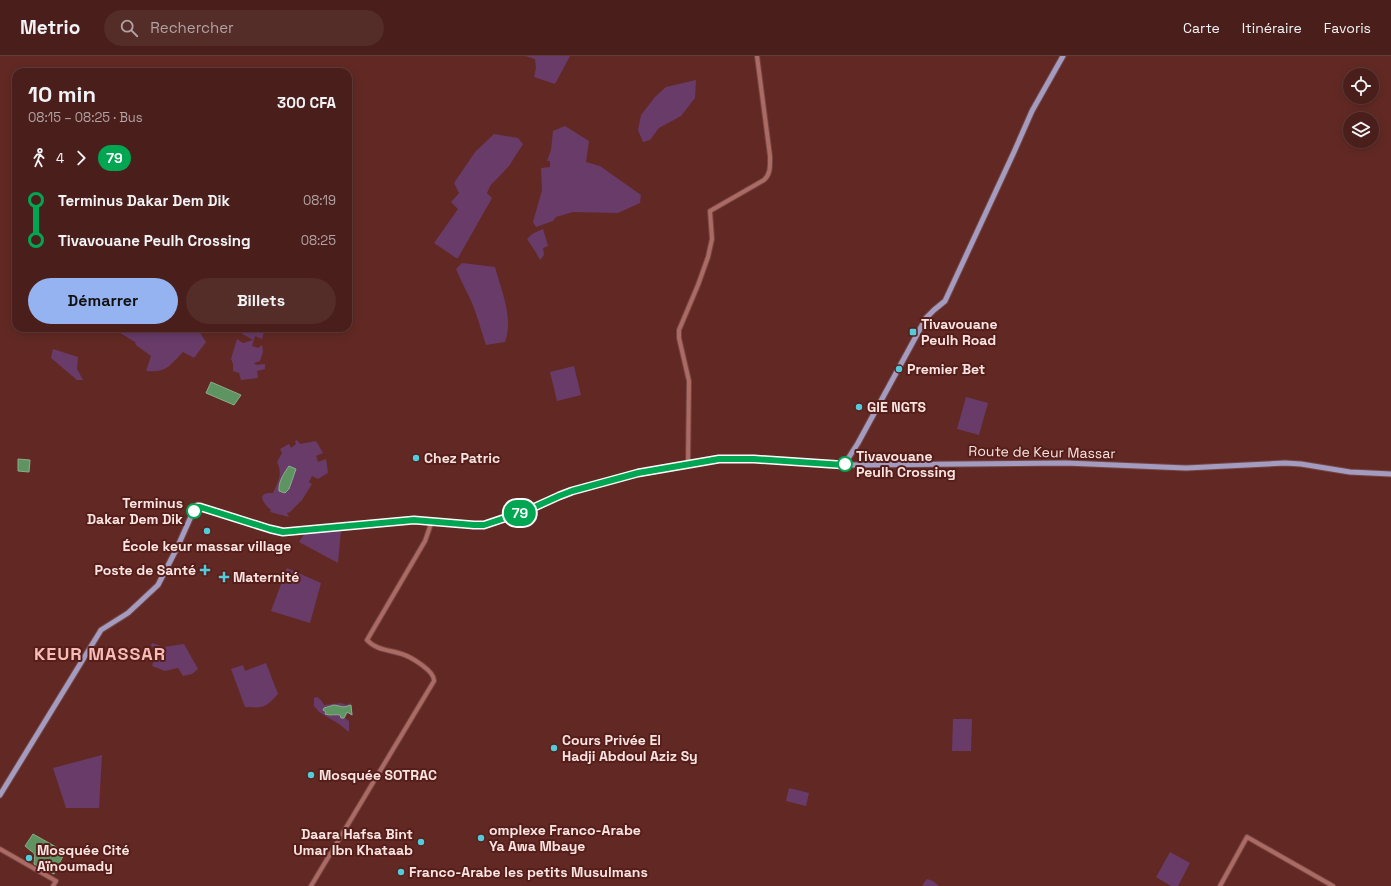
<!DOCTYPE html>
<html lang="fr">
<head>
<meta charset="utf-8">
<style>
  :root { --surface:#4a1f1b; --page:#542c28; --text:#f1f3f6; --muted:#b2a2a3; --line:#613d3a; --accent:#95b2f1 }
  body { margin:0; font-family:"Space Grotesk",sans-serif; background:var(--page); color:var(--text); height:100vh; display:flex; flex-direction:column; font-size:15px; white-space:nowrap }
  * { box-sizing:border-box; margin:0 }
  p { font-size:13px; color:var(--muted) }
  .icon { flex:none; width:22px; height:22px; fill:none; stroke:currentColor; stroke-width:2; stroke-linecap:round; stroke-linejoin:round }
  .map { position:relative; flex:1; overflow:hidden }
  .sheet { position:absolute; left:12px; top:12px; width:340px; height:264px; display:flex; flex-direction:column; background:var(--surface); border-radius:12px; box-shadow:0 2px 10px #0003,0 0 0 1px var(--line) }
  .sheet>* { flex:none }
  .badge { padding:0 8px; border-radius:13px; font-size:14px; line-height:26px }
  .buttons { position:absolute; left:1343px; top:12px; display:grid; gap:8px }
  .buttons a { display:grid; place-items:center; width:36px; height:36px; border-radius:50%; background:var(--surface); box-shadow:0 2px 10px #0003,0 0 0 1px var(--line); font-size:20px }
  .map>.badge { position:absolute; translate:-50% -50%; box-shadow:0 0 0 2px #fff }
  .legs { display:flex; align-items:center; gap:6px; height:44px; padding:0 16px; font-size:13px }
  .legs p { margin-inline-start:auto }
  .headline { display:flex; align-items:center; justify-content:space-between; height:68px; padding:0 16px }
  h1 { font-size:22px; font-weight:800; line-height:30px }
  .cta { display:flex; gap:8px; margin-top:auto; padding:8px 16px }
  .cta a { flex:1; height:46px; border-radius:24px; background:var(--accent); color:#111; font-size:16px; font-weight:800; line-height:46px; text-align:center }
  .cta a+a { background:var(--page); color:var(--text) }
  ul { padding:0 16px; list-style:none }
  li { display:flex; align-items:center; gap:14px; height:40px; font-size:15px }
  li i { display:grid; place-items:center; width:6px; height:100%; margin:0 5px; background:currentColor }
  li i::after { content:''; width:10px; height:10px; margin:-5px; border:3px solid; border-radius:50%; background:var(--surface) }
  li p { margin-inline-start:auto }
  li:first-child i { background:linear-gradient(#0000 50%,currentColor 0) }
  li:last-child i { background:linear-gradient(currentColor 50%,#0000 0) }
  header { display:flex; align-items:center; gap:24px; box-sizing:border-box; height:56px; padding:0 20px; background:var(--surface); border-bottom:1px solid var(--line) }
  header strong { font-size:19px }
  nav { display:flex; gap:22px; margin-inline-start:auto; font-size:14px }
  .search { width:280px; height:36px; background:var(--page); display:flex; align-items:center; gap:10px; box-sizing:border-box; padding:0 14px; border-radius:22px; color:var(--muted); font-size:15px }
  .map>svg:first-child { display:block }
</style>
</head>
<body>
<header>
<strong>Metrio</strong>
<div class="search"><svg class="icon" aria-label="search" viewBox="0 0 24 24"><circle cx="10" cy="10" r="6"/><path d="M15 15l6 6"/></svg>Rechercher</div>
<nav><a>Carte</a><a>Itinéraire</a><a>Favoris</a></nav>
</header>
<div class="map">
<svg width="1391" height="830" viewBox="0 0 1391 830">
  <rect width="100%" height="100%" fill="#622924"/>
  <!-- green -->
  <path fill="#683b69" d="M525,0H570L555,28L534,21L536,12L535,3Z
    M696,24L695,42L681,60L659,72L650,84L643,86L638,74L641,59L655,41L666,31Z
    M565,70L589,85L586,106L600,110L641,139L640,147L618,157L573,156L556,161L553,165L536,171L533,166L542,134L541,112L550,111V105H547L551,94L553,75Z
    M494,78L518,82L523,88L509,110L490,130L487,137L492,142L458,202H456L434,187L458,153L451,146L459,137L454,127L475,96Z
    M543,173L548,190L543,192L544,199L540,204L535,195L527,183L532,178Z
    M462,207L495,211C501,234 514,262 505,286L486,289C481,275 478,261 472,247C467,236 461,225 456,213Z
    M112,272H153L148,277L154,272H197L206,286L194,302L183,296C169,310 167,317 146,315L151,300L136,289L135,286Z
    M232,272H265L262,283L255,280L252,290L258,292L262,289L263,296L260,305L254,307L256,309L265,308V313L257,315L258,322L241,324L239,317L233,315V308L231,303L237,283L243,287L253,284Z
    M53,293L78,301L77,313L83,324H77L51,302Z
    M574,310L581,339L557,345L550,316Z
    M966,341L988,347L979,379L957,373Z
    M297,384L300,388L316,385L323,397L316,400L318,406L326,403L328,417L318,423L312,420L309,426L312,428L302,444L290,456L287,457L289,461L270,456L271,454C262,446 256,436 273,437C278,426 283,418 277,406L282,397L280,393L289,388L291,392L296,388L295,385Z
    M341,475L338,507L299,486L305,477Z
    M287,512L321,527L310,567L271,555Z
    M152,587L164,591L184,588L198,613L192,618L183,620L178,612L165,615L152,610L157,595L151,590Z
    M266,607L278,638C265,652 265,652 245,651L231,613L243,609L245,615Z
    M317,641L321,644L324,649L341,647L347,649L350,647L353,660L348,657L345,662L349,665V676L339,668L319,656L314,650V642Z
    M953,663H972L971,695H952Z
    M102,699L99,752H66L53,712Z
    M789,732L809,737L806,750L786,745Z
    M1170,796L1190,807L1178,830H1171L1156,821Z
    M927,823L933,825L939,830H923V828Z"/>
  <!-- water -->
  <path fill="#5d9462" stroke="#8cac88" d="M211,326L241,339L234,349L206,337Z
    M18,403L30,404L29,416L18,415Z
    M289,410L296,413L289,433L285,437L279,435C278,426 284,417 289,410Z
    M334,649L344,651L351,649L352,659L347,656L344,662H341L340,659C335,658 330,660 325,658L326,656L323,654L324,652Z
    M33,778L65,796L54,818L34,808C35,794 36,800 25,790Z"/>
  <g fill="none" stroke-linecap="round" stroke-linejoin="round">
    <!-- tertiary casing -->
    <g stroke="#744643" stroke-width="6">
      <path id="tertiary" d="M688,408L689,325L679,282V274L698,229L708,201L712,183L710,155L764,124C771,118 770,109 770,100L757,0
        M0,793L56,825L53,830
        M311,830L434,625C435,615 411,601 402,598C390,594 376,594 367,584L425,485L432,465
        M1220,830L1247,781L1333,830"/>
    </g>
    <!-- primary casing -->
    <g stroke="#744643" stroke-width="7">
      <path id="primary" d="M844,409L858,387L926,262L934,254L945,245L1014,96L1032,55L1063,0
        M0,739L101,574L128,557L158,529L177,492L193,456L197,451L283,476L414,464L474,469H484L526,455L559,440L572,435L638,417L719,403H753L853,409L1066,407L1186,412L1285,407L1301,408L1350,416L1391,418"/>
    </g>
    <!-- tertiary -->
    <use href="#tertiary" stroke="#ab6a63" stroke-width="4"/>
    <!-- primary -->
    <use href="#primary" stroke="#a49bc1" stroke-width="5"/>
  </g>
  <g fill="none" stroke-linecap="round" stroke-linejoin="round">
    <!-- line-1 casing -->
    <g stroke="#fff" stroke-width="9">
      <path id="line-1" d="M194,455L197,451H200L270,473L283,476L414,464L474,469H484L526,455L559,440L572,435L638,417L719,403H754L844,409L845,408"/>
    </g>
    <!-- line-1 -->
    <use href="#line-1" stroke="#00a651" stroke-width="6"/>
  </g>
  <!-- markers -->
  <g fill="#53cbda" stroke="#561e1a" stroke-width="1.5">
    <rect x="909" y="272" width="8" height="8" rx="2"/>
    <circle cx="899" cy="313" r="4"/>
    <circle cx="859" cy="351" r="4"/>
    <circle cx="416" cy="402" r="4"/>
    <circle cx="207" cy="475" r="4"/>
    <path d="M203 508h4v4h4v4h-4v4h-4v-4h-4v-4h4z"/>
    <path d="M222 515h4v4h4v4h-4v4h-4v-4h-4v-4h4z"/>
    <circle cx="554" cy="692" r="4"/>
    <circle cx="311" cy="719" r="4"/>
    <circle cx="481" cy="782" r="4"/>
    <circle cx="421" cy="786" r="4"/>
    <circle cx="29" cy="802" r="4"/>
    <circle cx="401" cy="816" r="4"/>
  </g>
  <g fill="#fff" stroke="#00a651" stroke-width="2">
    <circle cx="845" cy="408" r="7"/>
    <circle cx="194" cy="455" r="7"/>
  </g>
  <g text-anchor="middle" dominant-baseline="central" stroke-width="4" stroke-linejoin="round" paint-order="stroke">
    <!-- poi labels -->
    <g font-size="14" font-weight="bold" fill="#fae4e1" stroke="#561e1a" text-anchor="start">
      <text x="921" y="268">Tivavouane<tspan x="921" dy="16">Peulh Road</tspan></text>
      <text x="907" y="313">Premier Bet</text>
      <text x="867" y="351">GIE NGTS</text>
      <text x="424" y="402">Chez Patric</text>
      <text x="207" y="490" text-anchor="middle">École keur massar village</text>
      <text x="196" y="514" text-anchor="end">Poste de Santé</text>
      <text x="233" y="521">Maternité</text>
      <text x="562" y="684">Cours Privée El<tspan x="562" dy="16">Hadji Abdoul Aziz Sy</tspan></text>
      <text x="319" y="719">Mosquée SOTRAC</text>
      <text x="489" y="774">omplexe Franco-Arabe<tspan x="489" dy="16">Ya Awa Mbaye</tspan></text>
      <text x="413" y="778" text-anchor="end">Daara Hafsa Bint<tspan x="413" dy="16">Umar Ibn Khataab</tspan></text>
      <text x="37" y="794">Mosquée Cité<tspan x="37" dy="16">Aïnoumady</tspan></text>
      <text x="409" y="816">Franco-Arabe les petits Musulmans</text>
    </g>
    <!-- street labels -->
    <g font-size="14" fill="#fae4e1" stroke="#561e1a">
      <text transform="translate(1042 396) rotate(1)">Route de Keur Massar</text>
    </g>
    <!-- stop labels -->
    <g font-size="14" font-weight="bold" fill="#fae4e1" stroke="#561e1a" text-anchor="start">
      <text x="856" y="400">Tivavouane<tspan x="856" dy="16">Peulh Crossing</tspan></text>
      <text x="183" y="447" text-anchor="end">Terminus<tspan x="183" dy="16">Dakar Dem Dik</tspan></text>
    </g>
    <!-- district labels -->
    <g font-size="18" font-weight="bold" letter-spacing="1" fill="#f6bcb5" stroke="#561e1a">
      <text x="100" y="597">KEUR MASSAR</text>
    </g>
  </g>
</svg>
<div class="buttons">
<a><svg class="icon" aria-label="locate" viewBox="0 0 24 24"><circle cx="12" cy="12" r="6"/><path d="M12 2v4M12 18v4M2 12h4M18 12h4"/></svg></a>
<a><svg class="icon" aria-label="layers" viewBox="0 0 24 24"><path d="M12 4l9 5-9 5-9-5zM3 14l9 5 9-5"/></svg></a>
</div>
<b class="badge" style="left:520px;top:457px;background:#00a651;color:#fff">79</b>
<section class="sheet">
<div class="headline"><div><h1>10 min</h1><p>08:15 – 08:25 · Bus</p></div><b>300 CFA</b></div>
<div class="legs"><svg class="icon" aria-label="walk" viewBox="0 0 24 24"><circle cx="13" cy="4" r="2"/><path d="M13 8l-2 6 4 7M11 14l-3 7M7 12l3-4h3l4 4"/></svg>4<svg class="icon" aria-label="forward" viewBox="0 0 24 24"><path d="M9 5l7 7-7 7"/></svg><b class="badge" style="background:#00a651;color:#fff">79</b></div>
<ul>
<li><i style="color:#00a651"></i><b>Terminus Dakar Dem Dik</b><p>08:19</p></li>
<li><i style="color:#00a651"></i><b>Tivavouane Peulh Crossing</b><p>08:25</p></li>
</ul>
<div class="cta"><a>Démarrer</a><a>Billets</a></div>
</section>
</div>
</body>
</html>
